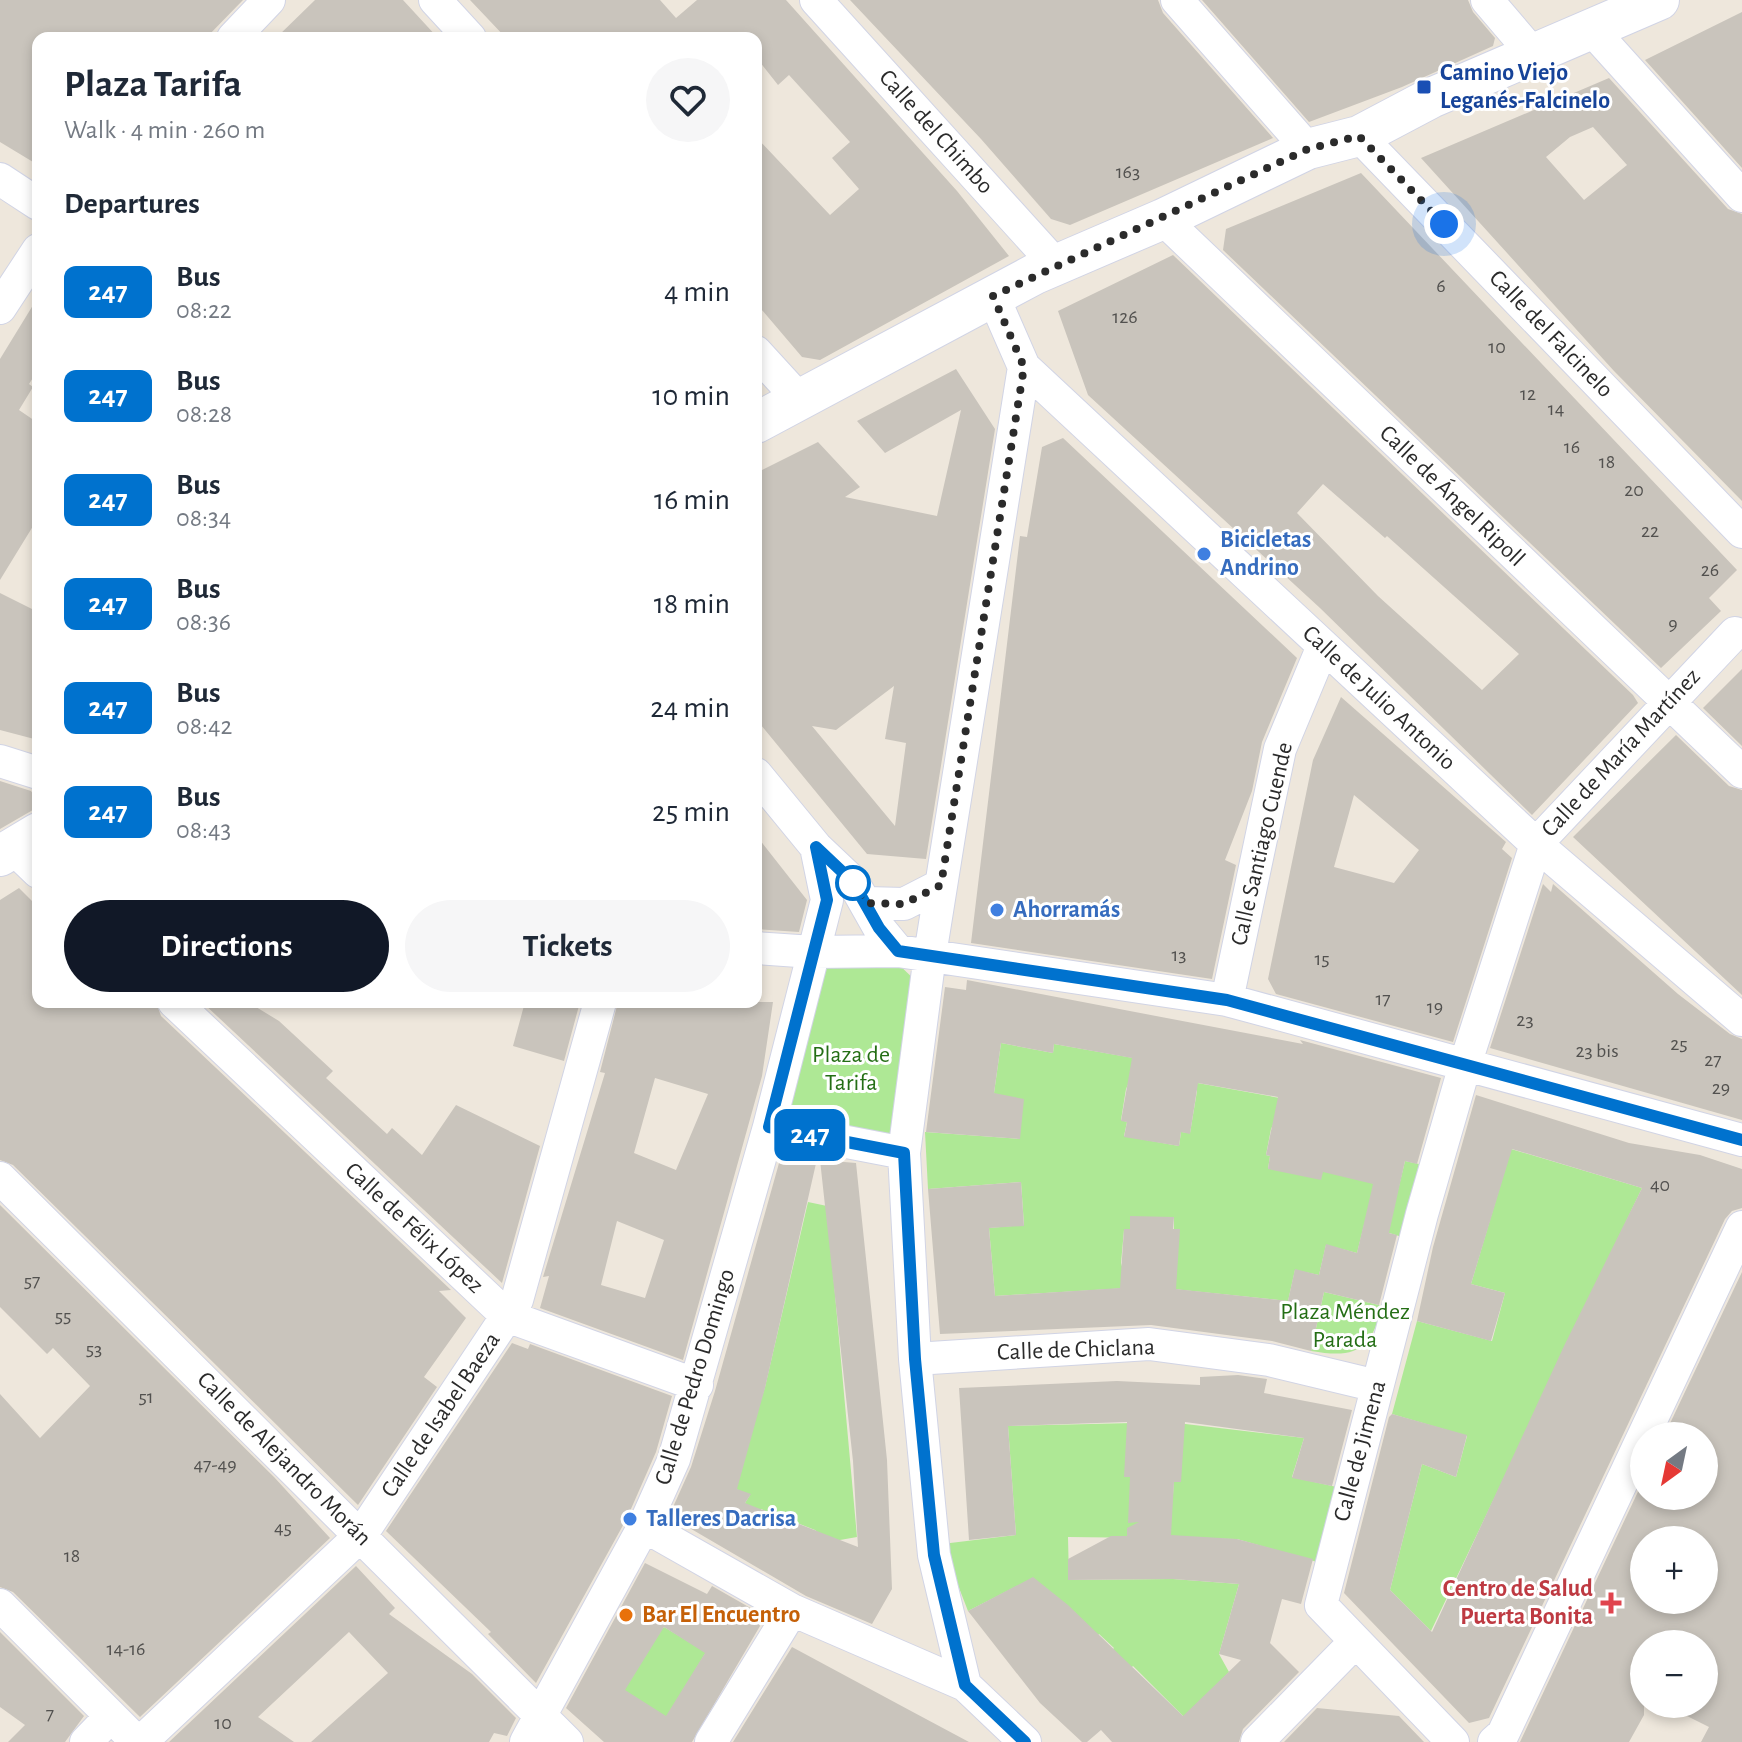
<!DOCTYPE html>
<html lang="en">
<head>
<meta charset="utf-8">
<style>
  :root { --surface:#fff; --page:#f6f6f7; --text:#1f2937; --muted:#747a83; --accent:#111827 }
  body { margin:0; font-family:"Alegreya Sans",sans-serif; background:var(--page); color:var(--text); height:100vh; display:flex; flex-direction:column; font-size:30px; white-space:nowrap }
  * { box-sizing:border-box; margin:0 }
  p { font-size:26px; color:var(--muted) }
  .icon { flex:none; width:44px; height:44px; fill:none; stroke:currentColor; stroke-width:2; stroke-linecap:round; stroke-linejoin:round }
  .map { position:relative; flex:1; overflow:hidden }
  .details { position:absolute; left:32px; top:32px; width:730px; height:976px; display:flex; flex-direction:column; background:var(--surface); border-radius:16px; box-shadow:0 4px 12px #0003 }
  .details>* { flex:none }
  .badge { padding:0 16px; border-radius:12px; font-size:28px; line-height:52px }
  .needle { width:52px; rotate:213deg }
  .tools { position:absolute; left:1630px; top:1422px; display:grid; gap:16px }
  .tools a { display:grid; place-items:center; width:88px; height:88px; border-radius:50%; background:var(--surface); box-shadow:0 4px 12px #0003; font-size:40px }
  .you { position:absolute; width:40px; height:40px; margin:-20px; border:6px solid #fff; border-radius:50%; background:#1a73e8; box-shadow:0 0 0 12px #1a73e833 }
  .map>.badge { position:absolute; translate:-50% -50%; box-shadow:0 0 0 4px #fff }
  h2 { padding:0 32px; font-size:30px; line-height:72px }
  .round { display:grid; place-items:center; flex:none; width:84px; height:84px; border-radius:42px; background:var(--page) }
  .head { display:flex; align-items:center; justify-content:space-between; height:136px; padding:0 32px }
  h1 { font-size:38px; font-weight:700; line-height:60px }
  .primary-button { display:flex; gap:16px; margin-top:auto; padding:16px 32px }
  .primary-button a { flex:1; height:92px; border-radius:48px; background:var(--accent); color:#fff; font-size:32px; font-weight:700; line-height:92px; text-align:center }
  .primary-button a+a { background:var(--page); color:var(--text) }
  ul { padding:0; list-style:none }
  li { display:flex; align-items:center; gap:24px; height:104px; padding:0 32px }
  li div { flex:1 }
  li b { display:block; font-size:30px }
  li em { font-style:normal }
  li .badge { min-width:88px; font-weight:700; text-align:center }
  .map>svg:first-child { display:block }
</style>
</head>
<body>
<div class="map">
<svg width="1742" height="1742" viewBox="0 0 1742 1742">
  <rect width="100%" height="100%" fill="#eee7dc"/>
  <!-- green -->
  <path fill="#aee895" d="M820,960L895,961L917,982L900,1139L779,1123Z
    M1001,1043L1053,1053L1054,1044L1139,1059L1126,1089L1121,1120L1127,1122L1124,1136L1179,1146L1181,1132L1190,1133L1197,1091L1192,1082L1285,1099L1271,1129L1266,1155L1270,1156L1268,1169L1324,1168L1398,1190L1405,1161L1419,1164L1402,1237L1364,1225L1357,1253L1326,1245L1319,1275L1295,1270L1288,1301L1173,1289L1174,1217H1130V1229L1124,1230L1121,1263L1128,1288L995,1296L989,1228L1024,1225L1021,1182L928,1189L925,1132L1020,1139L994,1093Z
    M1511,1149L1642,1188L1431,1631L1390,1590L1422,1464L1456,1477L1467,1436L1392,1414L1417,1321L1492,1341L1505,1293L1471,1284Z
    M808,1202L827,1206L857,1537L840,1540L836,1548L815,1530L787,1519L777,1535L772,1514L761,1509L754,1520L740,1511L750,1495L733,1488L765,1387Z
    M1324,1292L1383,1306C1370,1350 1357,1359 1311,1351Z
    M1133,1423L1130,1494L1173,1495L1177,1423L1304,1438L1292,1477L1350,1490L1331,1566L1237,1539L1068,1537L1069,1580L1173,1579L1239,1584L1219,1654L1229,1672L1185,1718L1133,1666L1110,1689L1092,1671L1114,1648L1099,1634L1074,1660L1033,1578L968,1611L942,1544L1016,1535L1008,1426Z
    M664,1627L706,1652L663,1724L612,1682Z"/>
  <!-- building -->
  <path fill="#c9c4bc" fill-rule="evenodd" d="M0,0H243L206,38H38V165L0,142Z
    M315,0H403L438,38H276Z
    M470,0H660L676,18L697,0H786L957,191L1009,256L820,360L802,357L756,303V137L830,215L859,189L832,158L850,142L789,75L778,85L756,57V38H506Z
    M850,0H1158L1163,13L1273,138L1070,225L1051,219L981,139Z
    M1202,0H1468L1473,12L1495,38L1493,46L1402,87L1309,122Z
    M1742,12V168L1645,60Z
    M1609,78L1728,209L1742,214V501L1614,371L1421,158ZM1593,127L1627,165L1584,200L1546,157L1570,137Z
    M1361,173L1737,570L1709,598L1721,611L1661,668L1223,250L1226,229Z
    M1173,255L1633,695L1638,703L1532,815L1320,608L1088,395L1058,311ZM1323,484L1385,538L1387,536L1519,654L1482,690L1378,596L1297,513Z
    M38,297V370L29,384L33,387L19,410L38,423V518L0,580V359Z
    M956,369L995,429L926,859L867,854L756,719V473L818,442L860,487L845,497L937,516L961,410L885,453L857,421ZM894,686L885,739L906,743L895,826L812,726L836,730Z
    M1063,438L1297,658L1262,742L1252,791L1225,860L1236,865L1212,979L971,943L1020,536L1027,537L1042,447Z
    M0,593L38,612V740L0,730Z
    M1742,669V746L1703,708Z
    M1341,697L1506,842L1502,849L1512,858L1453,1042L1276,994L1268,979L1313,760ZM1354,795L1419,850L1394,883L1334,867Z
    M1676,735L1729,786L1742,790V995L1573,837Z
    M0,781L31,791L38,801V807L0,829Z
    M756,835L807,900L799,932L756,929Z
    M1543,884L1551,892L1553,884L1678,994L1730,1034L1742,1039V1120L1490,1048Z
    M19,888L38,907V1002H156L161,1016L451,1290L439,1291L466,1318L424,1377L437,1387L358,1505L13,1165L0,1160V900Z
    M967,980L1303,1044L1300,1040L1441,1078L1417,1164L1405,1161L1389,1233L1397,1235L1379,1305L1324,1292L1311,1351L1272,1341L1151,1325L940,1334L928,1189L1021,1182L1024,1226L989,1228L995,1296L1120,1288L1124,1229H1130V1216L1174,1217L1173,1229H1180L1176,1289L1288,1301L1295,1269L1319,1275L1326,1244L1357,1253L1373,1184L1323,1172L1321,1180L1268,1169L1270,1156L1266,1155L1278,1097L1198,1083L1190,1134L1181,1132L1179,1146L1124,1137L1127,1122L1121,1121L1132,1058L1054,1044L1053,1053L1001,1043L994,1093L1024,1099L1020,1139L926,1132L945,987L966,990Z
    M202,1002H248L279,1021L333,1071L326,1078L387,1134L392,1128L422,1155L456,1105L540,1146L502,1283Z
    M525,1002H580L564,1061L513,1046Z
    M618,1002H773L762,1076L683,1360L540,1308L549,1276L543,1277L605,1073L600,1072ZM655,1078L708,1094L676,1170L634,1153ZM617,1221L664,1240L645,1298L601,1285Z
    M1476,1095L1629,1143L1700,1155L1742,1169V1208L1732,1211L1725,1219L1489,1718L1469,1723L1344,1593L1389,1417L1392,1414L1467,1435L1456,1477L1422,1464L1390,1590L1432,1632L1564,1346L1642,1188L1512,1149L1471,1284L1505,1293L1491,1341L1417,1321L1433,1247Z
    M781,1156L817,1159L765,1388L737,1489L751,1494L745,1503L858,1547L853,1461L820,1160L856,1163L887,1460L892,1589L872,1624L806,1596L669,1516L691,1467L715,1391Z
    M0,1205L274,1477L330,1538L140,1717L13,1592L0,1587V1394L40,1438L90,1386L53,1348L47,1354L0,1307Z
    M1742,1272V1742H1701L1709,1727L1663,1704H1704V1644H1644V1715L1629,1742H1520L1644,1479V1496H1704V1436H1664ZM1644,1540H1704V1600H1644Z
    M512,1343L528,1349L530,1344L672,1396L656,1452L627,1518L536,1683L488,1634L491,1632L386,1531Z
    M1238,1375L1267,1379L1264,1393L1352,1410L1332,1486L1292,1478L1304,1438L1185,1422L1181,1482H1174L1171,1535L1237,1539L1313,1559L1301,1604L1282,1599L1270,1643L1299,1672L1243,1729L1239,1742H1112L1101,1730L1087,1742H1082L1040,1703L968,1611L1033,1577L1068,1605L1183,1716L1241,1660L1219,1654L1239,1584L1173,1579L1068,1580V1559L1111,1536H1127V1528L1139,1522L1128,1523L1130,1477H1124L1127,1422L1008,1426L1016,1535L969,1540L959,1388L1117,1381L1200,1385V1377Z
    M645,1563L707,1594L712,1586L754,1610L760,1626L692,1742H604L566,1708ZM664,1627L705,1653L666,1716L625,1690Z
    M356,1566L395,1608L389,1614L472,1674L516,1718L507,1736L494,1733L489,1742H311L388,1673L349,1632L258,1717L294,1742H169Z
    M0,1632L84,1716L65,1742H8L25,1725L0,1707Z
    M792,1647L911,1711L969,1742H733Z
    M1317,1708L1399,1716L1424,1742H1284Z"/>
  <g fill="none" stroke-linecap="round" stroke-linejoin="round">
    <!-- minor casing -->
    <g stroke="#d1d4e5" stroke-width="34">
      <path id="minor" d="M435,0L470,38
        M816,0L1056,265
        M1177,0L1308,149
        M1487,0L1533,54
        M1593,31L1742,196
        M233,38L269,0
        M1359,136L1742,532
        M0,179L38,204
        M1163,219L1742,772
        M993,296L1024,367L930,955L904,1153L915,1359L934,1555L965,1685L1025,1742
        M0,308L38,250
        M756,352L799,399
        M1024,367L1536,844L1742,1020
        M0,761L38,773
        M756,774L816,847L853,882L879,928L898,951
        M13,848L38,872
        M866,903L904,904L941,885
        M756,948L813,952L898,951L1227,1000L1742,1140
        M1227,1000L1280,749L1323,646
        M174,1002L507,1316L697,1385
        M769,1127L904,1153
        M0,1178L567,1742
        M915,1359L1149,1344L1269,1360L1377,1386
        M644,1526L792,1610L965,1685
        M0,1605L137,1742
        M86,1742L111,1716
        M141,1742L361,1535L507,1316L517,1300L600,1002
        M526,1742L644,1526L674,1459L769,1127L827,900L816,847
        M711,1742L792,1610
        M1257,1742L1355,1642
        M1453,1742L1321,1605L1422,1214L1465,1065L1536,844L1735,633
        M1494,1742L1503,1734L1742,1227"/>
    </g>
    <!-- tertiary casing -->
    <g stroke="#d1d4e5" stroke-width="42">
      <path id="tertiary" d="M756,423L1035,274L1163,219L1308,149L1359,136L1431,98L1659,0
        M0,856L38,833"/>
    </g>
    <!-- minor -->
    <use href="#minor" stroke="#fff" stroke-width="32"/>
    <!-- tertiary -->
    <use href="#tertiary" stroke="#fff" stroke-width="40"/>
  </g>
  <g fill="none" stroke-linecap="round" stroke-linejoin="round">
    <!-- line casing -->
    <g stroke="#fff" stroke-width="18">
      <path id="line" d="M1025,1742L965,1685L934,1555L915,1359L904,1153L769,1127L827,900L816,847L853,882L879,928L898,951L1227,1000L1742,1140"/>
    </g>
    <!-- line -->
    <use href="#line" stroke="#0072ce" stroke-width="12"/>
    <!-- walk -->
    <path stroke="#2b2b2b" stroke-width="8" stroke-dasharray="0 14.4" d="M853,883L866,903L904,904L941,885L1024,367L993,296L1308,149L1359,136L1444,224"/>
  </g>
  <!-- markers -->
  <rect fill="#1a4fb4" stroke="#fff" stroke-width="3" x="1416" y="79" width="16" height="16" rx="4"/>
  <g fill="#3f7fe0" stroke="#fff" stroke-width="3">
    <circle cx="1204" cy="554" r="8"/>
    <circle cx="997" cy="910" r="8"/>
    <circle cx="630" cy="1519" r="8"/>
  </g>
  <circle fill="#fff" stroke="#0072ce" stroke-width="4" cx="853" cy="883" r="16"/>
  <path fill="#e0444e" stroke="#fff" stroke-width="3" d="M1607 1591h8v8h8v8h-8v8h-8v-8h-8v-8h8z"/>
  <circle fill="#e8710a" stroke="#fff" stroke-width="3" cx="626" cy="1615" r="8"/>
  <g text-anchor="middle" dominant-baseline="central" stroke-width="6" stroke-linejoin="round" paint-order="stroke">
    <!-- number labels -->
    <g font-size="20" fill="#52514f">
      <text x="1128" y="172">163</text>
      <text x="1441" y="286">6</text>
      <text x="1125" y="317">126</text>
      <text x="1497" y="347">10</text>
      <text x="1528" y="394">12</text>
      <text x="1556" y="409">14</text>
      <text x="1572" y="447">16</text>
      <text x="1607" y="462">18</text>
      <text x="1634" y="490">20</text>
      <text x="1650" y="531">22</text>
      <text x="1710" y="570">26</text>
      <text x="1673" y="624">9</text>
      <text x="1179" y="955">13</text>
      <text x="1322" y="959">15</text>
      <text x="1383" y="999">17</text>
      <text x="1435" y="1007">19</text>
      <text x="1525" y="1020">23</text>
      <text x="1679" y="1044">25</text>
      <text x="1597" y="1051">23 bis</text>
      <text x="1713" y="1060">27</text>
      <text x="1721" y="1088">29</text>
      <text x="1660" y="1185">40</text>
      <text x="32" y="1281">57</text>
      <text x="63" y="1316">55</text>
      <text x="94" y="1349">53</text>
      <text x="146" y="1397">51</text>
      <text x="215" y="1465">47-49</text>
      <text x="283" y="1528">45</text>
      <text x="72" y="1556">18</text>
      <text x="126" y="1649">14-16</text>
      <text x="50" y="1714">7</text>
      <text x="223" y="1723">10</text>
    </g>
    <!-- transit labels -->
    <g font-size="24" font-weight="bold" fill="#164399" stroke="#fff" text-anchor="start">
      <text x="1440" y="73">Camino Viejo<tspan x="1440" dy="28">Leganés-Falcinelo</tspan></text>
    </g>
    <!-- street labels -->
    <g font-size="24" fill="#2b2b2b" stroke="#fff">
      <text transform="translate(936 132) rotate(48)">Calle del Chimbo</text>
      <text transform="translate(1551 334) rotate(46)">Calle del Falcinelo</text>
      <text transform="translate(1452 496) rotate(44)">Calle de Ángel Ripoll</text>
      <text transform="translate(1379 698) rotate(43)">Calle de Julio Antonio</text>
      <text transform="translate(1621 753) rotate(-47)">Calle de María Martínez</text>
      <text transform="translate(1262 844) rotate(-77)">Calle Santiago Cuende</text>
      <text transform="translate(414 1228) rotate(43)">Calle de Félix López</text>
      <text transform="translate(1076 1350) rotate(-2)">Calle de Chiclana</text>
      <text transform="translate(695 1377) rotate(-73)">Calle de Pedro Domingo</text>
      <text transform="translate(441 1415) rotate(-56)">Calle de Isabel Baeza</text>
      <text transform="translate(1360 1451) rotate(-75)">Calle de Jimena</text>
      <text transform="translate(284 1459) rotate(45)">Calle de Alejandro Morán</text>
    </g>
    <!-- shop labels -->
    <g font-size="24" font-weight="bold" fill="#366cbe" stroke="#fff" text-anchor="start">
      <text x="1220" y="540">Bicicletas<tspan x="1220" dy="28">Andrino</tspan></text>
      <text x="1013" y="910">Ahorramás</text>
      <text x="646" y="1519">Talleres Dacrisa</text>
    </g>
    <!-- park labels -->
    <g font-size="24" fill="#246e15" stroke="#fff">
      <text x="851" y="1055">Plaza de<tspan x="851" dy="28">Tarifa</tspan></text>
      <text x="1345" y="1312">Plaza Méndez<tspan x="1345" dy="28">Parada</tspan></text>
    </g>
    <!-- health labels -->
    <g font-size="24" font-weight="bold" fill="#be3a42" stroke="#fff" text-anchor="end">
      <text x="1593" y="1589">Centro de Salud<tspan x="1593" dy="28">Puerta Bonita</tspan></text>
    </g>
    <!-- food labels -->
    <g font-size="24" font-weight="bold" fill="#c56008" stroke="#fff" text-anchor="start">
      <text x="642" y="1615">Bar El Encuentro</text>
    </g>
  </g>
</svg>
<div class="tools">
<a><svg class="needle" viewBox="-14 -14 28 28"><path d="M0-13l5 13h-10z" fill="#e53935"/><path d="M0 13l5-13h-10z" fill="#747a83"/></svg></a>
<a>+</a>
<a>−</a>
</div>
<div class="you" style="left:1444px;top:224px"></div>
<b class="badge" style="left:810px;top:1135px;background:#0072ce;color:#fff">247</b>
<section class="details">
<div class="head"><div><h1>Plaza Tarifa</h1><p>Walk · 4 min · 260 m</p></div><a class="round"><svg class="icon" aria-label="heart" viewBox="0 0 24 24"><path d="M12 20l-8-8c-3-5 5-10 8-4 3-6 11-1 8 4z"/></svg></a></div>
<h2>Departures</h2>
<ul>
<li><span class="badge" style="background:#0072ce;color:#fff">247</span><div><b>Bus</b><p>08:22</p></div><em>4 min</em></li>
<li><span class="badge" style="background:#0072ce;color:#fff">247</span><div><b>Bus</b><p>08:28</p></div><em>10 min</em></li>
<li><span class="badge" style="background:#0072ce;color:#fff">247</span><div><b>Bus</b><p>08:34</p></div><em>16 min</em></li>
<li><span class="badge" style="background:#0072ce;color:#fff">247</span><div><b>Bus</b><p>08:36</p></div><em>18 min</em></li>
<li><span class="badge" style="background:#0072ce;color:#fff">247</span><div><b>Bus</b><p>08:42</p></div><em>24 min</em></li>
<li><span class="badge" style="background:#0072ce;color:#fff">247</span><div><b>Bus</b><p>08:43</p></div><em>25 min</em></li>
</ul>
<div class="primary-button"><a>Directions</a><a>Tickets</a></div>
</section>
</div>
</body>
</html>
